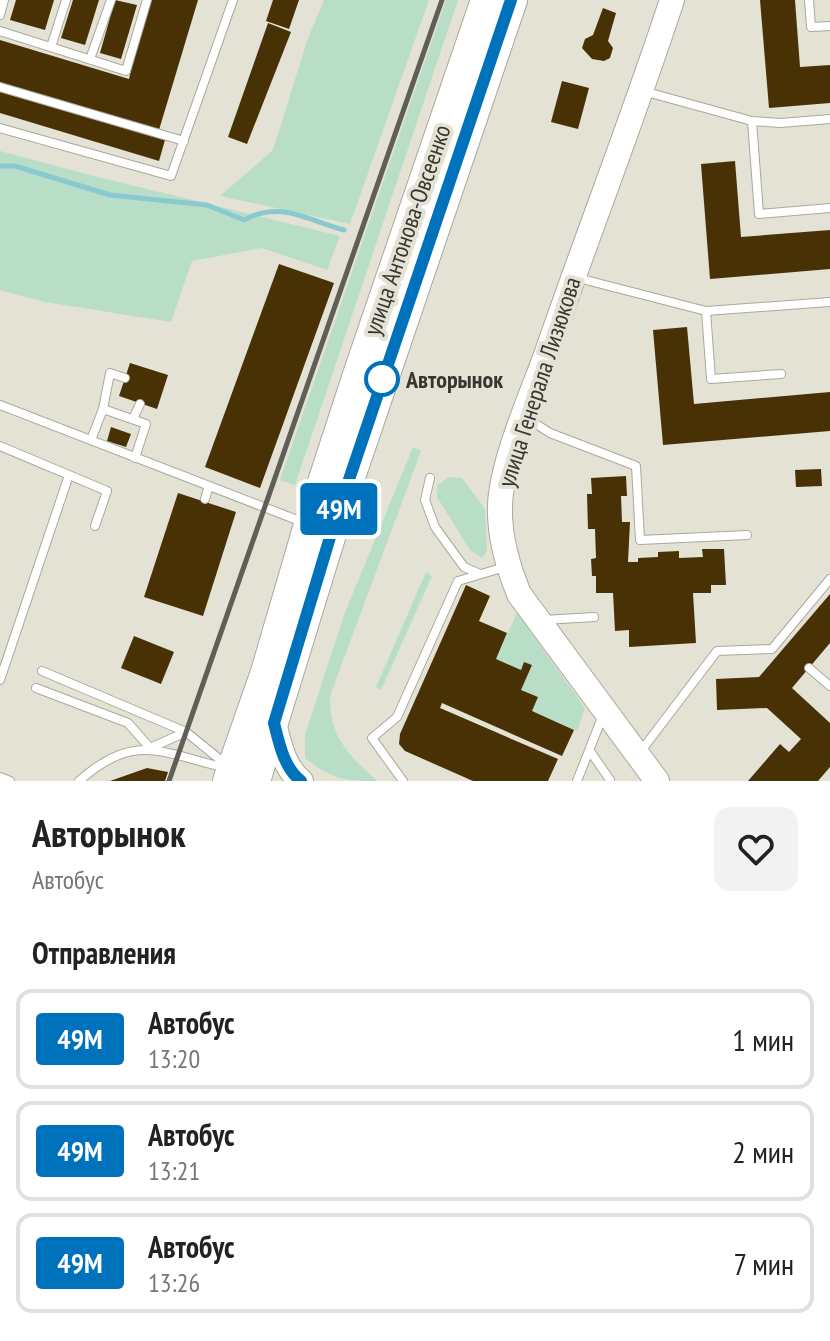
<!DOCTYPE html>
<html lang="ru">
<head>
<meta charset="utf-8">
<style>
  :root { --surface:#fff; --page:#f2f2f2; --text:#222; --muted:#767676; --line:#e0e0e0 }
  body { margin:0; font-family:"PT Sans Narrow",sans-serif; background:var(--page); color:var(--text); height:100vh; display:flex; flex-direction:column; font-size:30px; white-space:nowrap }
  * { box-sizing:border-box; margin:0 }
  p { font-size:26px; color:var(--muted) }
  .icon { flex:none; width:44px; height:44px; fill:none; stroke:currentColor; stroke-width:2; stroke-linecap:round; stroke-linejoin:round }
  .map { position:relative; height:781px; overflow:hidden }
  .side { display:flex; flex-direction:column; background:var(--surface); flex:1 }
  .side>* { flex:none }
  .badge { padding:0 16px; border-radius:6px; font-size:28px; line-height:52px }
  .map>.badge { position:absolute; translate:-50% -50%; box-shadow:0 0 0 4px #fff }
  h2 { padding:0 32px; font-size:30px; line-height:72px }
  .round { display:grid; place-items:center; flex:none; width:84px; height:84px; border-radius:16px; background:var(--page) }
  .overview { display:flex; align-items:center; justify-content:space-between; height:136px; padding:0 32px }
  h1 { font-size:38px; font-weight:800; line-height:60px }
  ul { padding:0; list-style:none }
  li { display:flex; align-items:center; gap:24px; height:100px; margin:0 16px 12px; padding:0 16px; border:4px solid var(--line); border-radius:16px }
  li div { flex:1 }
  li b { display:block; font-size:30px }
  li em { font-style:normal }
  li .badge { min-width:88px; font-weight:700; text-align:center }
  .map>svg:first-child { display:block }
</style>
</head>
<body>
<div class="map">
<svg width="830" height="781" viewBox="0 0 830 781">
  <rect width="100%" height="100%" fill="#e4e2d5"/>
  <!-- green -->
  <path fill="#b9dec8" d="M324,0H429L350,224L220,196L273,150L308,38Z
    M446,0H458L295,485L280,480Z
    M0,151L86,174L340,236L327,270L262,248L192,261L171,322L45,302L0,290Z
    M413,447L421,451L330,696C329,737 349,755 377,781C343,781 333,780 305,758V735L344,615Z
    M449,477L462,478L485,509L487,551L482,558L470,550L437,497V485Z
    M426,572L432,576L381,690L376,687Z
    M517,613L585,708L577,731L532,711L538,697L521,690L532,665L524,662L521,670L496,659Z"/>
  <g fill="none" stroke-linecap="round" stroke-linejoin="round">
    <!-- stream -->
    <path stroke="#89c9d0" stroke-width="5" d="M0,166H15L110,195L207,205L244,220C280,200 307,220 344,230"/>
  </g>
  <!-- building -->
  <path fill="#483205" d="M16,0H54L45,30L10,20Z
    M73,0H99L85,45L61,38Z
    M115,0L137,5L121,59L100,53Z
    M147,0H198L159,130L0,82V40L129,79Z
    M273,0H299L289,29L266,21Z
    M760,0H795L800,67L830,65V103L769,108Z
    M603,8L616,13L608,41L613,48L610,58L604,61L592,59L582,48L585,39L593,35Z
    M268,23L291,32L247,144L228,137Z
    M562,81L589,88L578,129L551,122Z
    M0,92L165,140L159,161L0,113Z
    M735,161L741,237L830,230V269L710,279L701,164Z
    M279,264L334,283L260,488L205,467Z
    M687,327L694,404L830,392V431L663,445L653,330Z
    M130,363L168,375L157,409L119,396Z
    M111,427L131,434L126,447L107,441Z
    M821,469L822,486L796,487L795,470Z
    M626,476L627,496H621L622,522H630L628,562H638V558L658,557V552L679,551V558L703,557L702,549H724L726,585H711V593H693L696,643L629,647V630L615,631L613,593H596V576H592L591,559L596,558L595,529H588L587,494H592L591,478Z
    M178,493L236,512L203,616L144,597Z
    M466,585L490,596L479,621L507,633L496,659L521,670L524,662L532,665L521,690L538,697L532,711L574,730L562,756L442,703L440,708L558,759L548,781H473L405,751L399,744L400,734Z
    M830,594V643L792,688L830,723V767L818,781H748L780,744L789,752L801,739L767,708L717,710L716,679L759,677Z
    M134,636L174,652L161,684L121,668Z
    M147,768L168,772L165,781H110Z"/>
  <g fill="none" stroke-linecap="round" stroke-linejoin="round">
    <!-- lane casing -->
    <g stroke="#aaa89c" stroke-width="10">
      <path id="lane" d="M809,0L811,27L830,26
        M0,15L4,0
        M0,31L126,71L147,0
        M51,47L66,0
        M90,59L111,0
        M0,87L184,141
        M643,91L752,121L781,123L830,119
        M752,121L759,214L830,208
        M0,128L171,176L233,0
        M578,278L706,311L830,302
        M706,311L711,379L781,374
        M0,405L305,523
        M103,409L110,373L125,378
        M525,417L550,433L636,466L640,540L747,535
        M133,419L140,404
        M91,440L103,409L146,424L135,458
        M0,446L107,491L95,526
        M430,478L425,500L435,527L464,567L480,574
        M205,499L209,486
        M544,620L594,617
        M809,668L830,686
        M42,671L186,732L228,766
        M0,680L69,475
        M36,688L128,723L150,748L186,732
        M590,751L610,780
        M641,751L717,651L772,649L830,579
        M0,777L10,781
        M79,781C135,731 162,753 226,768
        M403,781L372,738L397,717L458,581L505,567
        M577,781L603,715"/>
    </g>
    <!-- secondary casing -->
    <g stroke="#aaa89c" stroke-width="26">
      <path id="secondary" d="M274,723C279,743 284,768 301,781
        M657,781L519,594C508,567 499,536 500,506C501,464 531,396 546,355C587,236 633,119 672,0"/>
    </g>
    <!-- highway casing -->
    <g stroke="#aaa89c" stroke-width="32">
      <path id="highway" d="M228,781L266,672L309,525L359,372L486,0
        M255,781L334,524L512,0"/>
    </g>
    <!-- lane -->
    <use href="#lane" stroke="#fff" stroke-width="8"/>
    <!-- secondary -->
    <use href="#secondary" stroke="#fff" stroke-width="24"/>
    <!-- highway -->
    <use href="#highway" stroke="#fff" stroke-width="30"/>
    <!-- rail -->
    <path stroke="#5f5e57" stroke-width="5" d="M169,781L442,0"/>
  </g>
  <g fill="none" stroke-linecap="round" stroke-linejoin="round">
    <!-- line casing -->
    <g stroke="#fff" stroke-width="18">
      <path id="line" d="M301,781C284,768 279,743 274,723L334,524L511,0"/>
    </g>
    <!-- line -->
    <use href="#line" stroke="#0072bc" stroke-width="12"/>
  </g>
  <!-- markers -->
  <circle fill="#fff" stroke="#0072bc" stroke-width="4" cx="382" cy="379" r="16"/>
  <g text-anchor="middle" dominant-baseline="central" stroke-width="8" stroke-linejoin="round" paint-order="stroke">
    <!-- street labels -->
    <g font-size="24" fill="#373631" stroke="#e4e2d5">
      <text transform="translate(407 230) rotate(-71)">улица Антонова-Овсеенко</text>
      <text transform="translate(539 382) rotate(-72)">улица Генерала Лизюкова</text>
    </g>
    <!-- stop labels -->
    <g font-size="24" font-weight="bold" fill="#373631" stroke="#e4e2d5" text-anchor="start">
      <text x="406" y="379">Авторынок</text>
    </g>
  </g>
</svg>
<b class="badge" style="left:339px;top:509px;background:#0072bc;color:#fff">49М</b>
</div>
<section class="side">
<div class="overview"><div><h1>Авторынок</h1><p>Автобус</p></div><a class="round"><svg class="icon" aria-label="heart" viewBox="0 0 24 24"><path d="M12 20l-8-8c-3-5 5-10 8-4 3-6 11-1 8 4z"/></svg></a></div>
<h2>Отправления</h2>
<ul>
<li><span class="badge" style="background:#0072bc;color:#fff">49М</span><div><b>Автобус</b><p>13:20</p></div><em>1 мин</em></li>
<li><span class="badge" style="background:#0072bc;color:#fff">49М</span><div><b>Автобус</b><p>13:21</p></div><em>2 мин</em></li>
<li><span class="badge" style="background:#0072bc;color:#fff">49М</span><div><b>Автобус</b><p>13:26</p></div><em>7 мин</em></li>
</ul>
</section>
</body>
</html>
